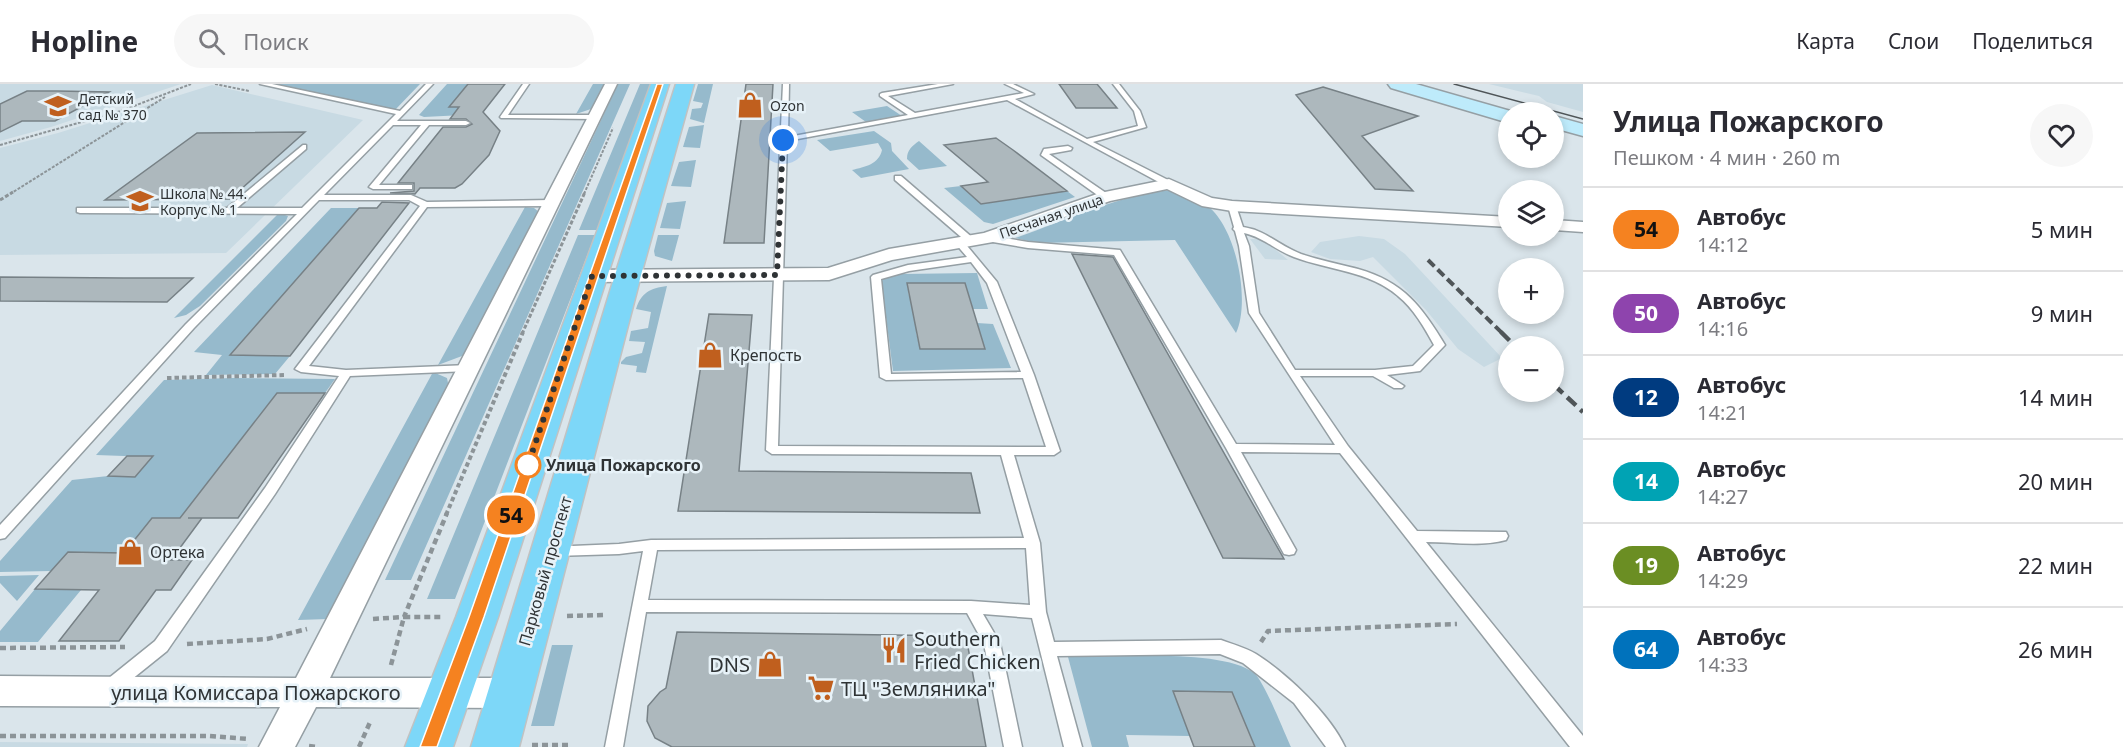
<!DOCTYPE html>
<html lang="ru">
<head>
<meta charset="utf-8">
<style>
  :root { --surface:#fff; --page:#f7f7f7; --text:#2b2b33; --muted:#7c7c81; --line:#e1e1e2 }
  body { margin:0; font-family:"Noto Sans",sans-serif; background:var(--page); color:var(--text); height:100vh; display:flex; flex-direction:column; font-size:22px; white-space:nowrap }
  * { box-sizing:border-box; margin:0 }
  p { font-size:20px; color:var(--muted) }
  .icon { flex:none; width:33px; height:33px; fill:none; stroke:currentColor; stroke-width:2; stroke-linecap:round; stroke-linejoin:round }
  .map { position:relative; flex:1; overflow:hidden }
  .details { display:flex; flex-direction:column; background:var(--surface); width:540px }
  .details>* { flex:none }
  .badge { padding:0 12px; border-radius:20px; font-size:21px; line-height:39px }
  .buttons { position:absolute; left:1498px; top:18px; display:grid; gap:12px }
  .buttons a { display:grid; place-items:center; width:66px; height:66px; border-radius:50%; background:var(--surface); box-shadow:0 3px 9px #0003; font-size:30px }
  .you { position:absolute; width:30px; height:30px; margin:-15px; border:4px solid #fff; border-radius:50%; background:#1a73e8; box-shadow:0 0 0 9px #1a73e833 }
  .map>.badge { position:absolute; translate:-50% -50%; box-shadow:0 0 0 3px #fff }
  .round { display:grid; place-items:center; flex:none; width:63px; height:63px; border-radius:32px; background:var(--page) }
  .head { display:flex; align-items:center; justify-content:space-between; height:102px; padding:0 30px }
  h1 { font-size:28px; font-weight:700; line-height:45px }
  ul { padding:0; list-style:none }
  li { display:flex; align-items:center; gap:18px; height:84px; padding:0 30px; border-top:2px solid var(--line) }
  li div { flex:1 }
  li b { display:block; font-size:22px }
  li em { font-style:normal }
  li .badge { min-width:66px; font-weight:700; text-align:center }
  header { display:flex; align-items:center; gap:36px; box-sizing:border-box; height:84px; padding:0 30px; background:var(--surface); border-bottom:2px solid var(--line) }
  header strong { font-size:28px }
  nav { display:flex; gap:33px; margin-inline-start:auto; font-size:21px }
  .search { width:420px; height:54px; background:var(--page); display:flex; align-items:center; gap:15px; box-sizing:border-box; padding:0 21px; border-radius:33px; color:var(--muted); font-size:22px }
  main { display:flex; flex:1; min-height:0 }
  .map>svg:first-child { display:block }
</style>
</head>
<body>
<header>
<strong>Hopline</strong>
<div class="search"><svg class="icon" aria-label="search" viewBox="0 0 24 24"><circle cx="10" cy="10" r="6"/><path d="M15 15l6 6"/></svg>Поиск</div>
<nav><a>Карта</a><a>Слои</a><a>Поделиться</a></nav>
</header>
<main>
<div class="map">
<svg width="1583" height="663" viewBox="0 0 1583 663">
  <rect width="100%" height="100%" fill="#dae5eb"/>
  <!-- built -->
  <path fill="#c8dae3" d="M0,0H181L51,43L0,57Z
    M1489,0H1583V28L1547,18L1539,12Z
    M212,1L363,36L226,169L0,171V64L58,49Z
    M1359,152L1384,155L1405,170L1502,274L1484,283L1458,265L1426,226L1373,173L1360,177L1330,175L1311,168L1320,158Z
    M1250,155H1263L1288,176L1265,175Z
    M0,658L248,660L247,663H0Z"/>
  <!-- green -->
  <path fill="#96bacc" d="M272,0H420L395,26Z
    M447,0H468L449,23H487L482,30L424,33L419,31Z
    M593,0H605L591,25L576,30Z
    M618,0H630L411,496H385Z
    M640,0H654L598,146H579Z
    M698,0H713L704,39L690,35L692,25L701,24L703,19L693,17Z
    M887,22L902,32L866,38L852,28Z
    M704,41L700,64L683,63L689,43Z
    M874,47L891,59L892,67L909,85L861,94L852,86C865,83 879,80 882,66L878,59L830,67L817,56Z
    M919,57L947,82L919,86L907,75C907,66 912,62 919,57Z
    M696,76L691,103L671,102L679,78Z
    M961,102L981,120L1067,107L1075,113L993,140L984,138L944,104Z
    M1171,106C1182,111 1196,114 1206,121C1236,141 1251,217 1236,249L1175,156L1037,159L1015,154C1068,136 1115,112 1171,106Z
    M686,117L680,145L660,144L667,119Z
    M525,123L534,124L539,128L468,267L462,272L438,281Z
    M331,124H359L231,271L290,272L275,290L206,291L222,271L194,268Z
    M279,129L288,132L286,137L200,222L186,231L174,234Z
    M578,151H595L455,515H427Z
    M658,151H679L672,177L655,172L654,167Z
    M977,189L988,225H973L965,199H907L909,212H913L921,247L916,248L920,265L977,239L993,240L1011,284L893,287L881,195L900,190Z
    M667,202L646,289L636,288L637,282L621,280V278L626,273L642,269L645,258L629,257L631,247L648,244L651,228L636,225C641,209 650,204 667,202Z
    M433,288L447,294L449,304L328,535L298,536Z
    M233,294L335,295L325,309H277L180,434H152L124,469L68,468L51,487L0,488V477L72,396L108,392L135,393L152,373L96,371L164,296Z
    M39,491L17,517L0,499V492Z
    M35,505L81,506L38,558H0V547Z
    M552,561H573L554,642H531Z
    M1068,573C1109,573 1223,564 1254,589C1264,597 1284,648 1291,663H1255L1231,608L1174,607L1190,652L1126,651L1129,663H1092Z"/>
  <!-- building -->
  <path fill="#adb8bd" stroke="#778186" stroke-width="1.5" d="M468,0H505L483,28L500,47L489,71L462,100L455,104H420L415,110L390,109L414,107V99H398L443,43H466L472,40L466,35H450L459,23H449Z
    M746,0H773L764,159H724Z
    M1059,0H1097L1117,24H1076Z
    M1323,3L1418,32L1362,52L1413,107L1375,105L1296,11Z
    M27,7H57L109,8L55,37H22L0,48V20Z
    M305,48L230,115L105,116L197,49Z
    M996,54L1013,66L1067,107L981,120L961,102L988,98L944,61Z
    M382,118L409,119L290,272L230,271L359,124H377Z
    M1072,170L1113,173L1284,475L1223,474Z
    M0,193L123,194H193L167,218L0,217Z
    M907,199H965L985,265H920Z
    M709,230L752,231L739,387L971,389L980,429L678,427Z
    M277,309H325L238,434H188H202L171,476H192L171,506H156L119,557H59L99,506L35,505L51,487L68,468L124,469L152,434H180Z
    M127,372H153L135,393L108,392Z
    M677,548L966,552L986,663H672L655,654L647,637L648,622L660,608L666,604Z
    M1173,607L1232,608L1255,663H1194Z"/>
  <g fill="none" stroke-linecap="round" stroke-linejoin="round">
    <!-- lane casing -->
    <g stroke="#959fa4" stroke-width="3">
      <path id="lane" d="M260,0H272L400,27L426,0H433L397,37H466L470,39L466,41H429L379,101H412V105H373L369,103L421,41H393L324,111H411L427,118L551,116L555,119L551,122L427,123L309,282L346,286L469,281L475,284L469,287L350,292L275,410L167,567L116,608L110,610L104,608L102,603L104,598L155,557L265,404L339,292L301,288L295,285L420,122L409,116H319L194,244L5,454L0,455V441L186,240L297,130L80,129L77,128V124H227L303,61H306V65L237,124H302L396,30Z
        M523,0H529L508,31H594L597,33L594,35L501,34L500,33Z
        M783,0H789L788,53L908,31L880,12V10L882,9L938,0H953L888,12L915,29L1024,9L1005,0H1013L1034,10L1015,15L1087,55L1138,42L1134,27L1113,0H1119L1140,27L1146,43L1093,58L1172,98V102H1166L1007,16L787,57L778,362L1046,363L1023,294L886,296L880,293L871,193L873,191L908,181L967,173L955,159L957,157H963L997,198L1034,291L1060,367L1054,371H1014L1040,459L1046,528L1054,558L1221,556C1232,560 1246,564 1256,570C1286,589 1330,630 1345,663H1326L1294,619L1243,579L1220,570L1057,572L1082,663H1064L1032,534L983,530L1000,559L1022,663H1004L984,560L967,529L646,528L623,663H605L643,467L619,470L554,472L549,471L547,467L549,463L619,460L651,456L1024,454L1001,371L772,370L766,366ZM971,178L987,199L1021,288L891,290L881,195L909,187ZM1026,464L1030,521L971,517L648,516L657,466Z
        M1068,62L1072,64L1071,66L1049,70L1109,111V115H1103L1041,71L1044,65Z
        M895,92H901L974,155V159H968L895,96Z
        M1229,120L1236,122L1243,143C1265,146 1280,162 1301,170C1319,176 1339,180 1358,185C1404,198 1422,223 1445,261L1420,287L1387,291L1404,302L1402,304H1394L1373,292H1300L1348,362L1417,447L1506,448L1508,452L1506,456C1481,463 1451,458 1426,458L1583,652V663H1570L1340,369L1241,368L1296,466L1294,470L1289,471L1284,470L1226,364L1114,171L1028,164L987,157L983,154L987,151L1028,158L1120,166L1236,360L1335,361L1249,229L1239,162L1235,147L1233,145L1234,143L1228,122ZM1244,149C1263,153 1277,167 1294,173C1328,186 1370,187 1398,212C1414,225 1424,243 1434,261L1413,282L1375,286H1295L1259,229L1249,162Z"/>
    </g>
    <!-- street casing -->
    <g stroke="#959fa4" stroke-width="3">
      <path id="street" d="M605,0H617L330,594H511L523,599L528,609L523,619L511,624L316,623L295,663H259L280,623L0,622V592L296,594Z
        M1169,95L1212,114L1232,117L1509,133V143L1232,127L1202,122L1167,105L1110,117L993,158L892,176L829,196L592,198L585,196L582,192L585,188L592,186L828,184L889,165L984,149L1100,109Z
        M1554,136L1583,138V148L1554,146Z"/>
    </g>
    <!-- secondary casing -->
    <g stroke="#959fa4" stroke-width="3">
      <path id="secondary" d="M1388,0H1416L1514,28H1509V39L1391,4Z
        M1554,32L1583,40V52L1554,44Z"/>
    </g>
    <!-- primary casing -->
    <g stroke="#c1c2c2" stroke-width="3">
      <path id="primary" d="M651,0H669L498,533L453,663H405L456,533Z
        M676,0H694L641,191L519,663H471L615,191Z"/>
    </g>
    <!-- path-far3 -->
    <path stroke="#8c9498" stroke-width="2" stroke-dasharray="3 1.5" stroke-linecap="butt" d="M215,0L249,7
      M0,61L121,27L191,0
      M10,110L165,13
      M584,110L613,44"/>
    <!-- path-far2 -->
    <path stroke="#8c9498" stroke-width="3" stroke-dasharray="4 2" stroke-linecap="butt" d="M0,116L13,108
      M522,250L585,108"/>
    <!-- path-far1 -->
    <path stroke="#8c9498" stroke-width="4" stroke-dasharray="4.5 3" stroke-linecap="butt" d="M167,294L285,291
      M446,431L523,248"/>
    <!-- path -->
    <path stroke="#8c9498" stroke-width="4.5" stroke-dasharray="6 4" stroke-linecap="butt" d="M567,532L603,531
      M373,535L404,533L447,429
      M1261,558L1268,547L1457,540
      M187,560L267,555L307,545
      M0,564L125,563
      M391,581L404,533H442
      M0,652H209L248,655
      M532,661H570
      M309,662L318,663
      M359,663L371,636"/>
    <!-- lane -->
    <use href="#lane" fill="#fff" fill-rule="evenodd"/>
    <!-- street -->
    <use href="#street" fill="#fff" fill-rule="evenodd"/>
    <!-- secondary -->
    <use href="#secondary" fill="#beebfb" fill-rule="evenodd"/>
    <!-- primary -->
    <use href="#primary" fill="#7dd7f8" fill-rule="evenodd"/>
    <!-- tram -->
    <path stroke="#4f5558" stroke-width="1.5" d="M1454,0L1583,35"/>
    <!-- rail-far1 -->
    <path stroke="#4f5558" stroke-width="4" stroke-dasharray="9 4.5" stroke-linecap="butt" d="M1428,176L1503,250"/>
    <!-- rail -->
    <path stroke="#4f5558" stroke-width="4.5" stroke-dasharray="12 6" stroke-linecap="butt" d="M1501,248L1515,262
      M1554,301L1583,328"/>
  </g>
  <!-- line -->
  <path fill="#f58220" stroke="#fff" stroke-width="1.5" d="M657,0H663L484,533L437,663H420L469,533Z"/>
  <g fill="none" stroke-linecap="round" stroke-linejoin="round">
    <!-- walk -->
    <path stroke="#2f3335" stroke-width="6" stroke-dasharray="0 10.8" d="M528,381L527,384L592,192L777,191L783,56"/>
  </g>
  <!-- icons -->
  <defs>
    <g id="shop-bare" transform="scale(2.07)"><path d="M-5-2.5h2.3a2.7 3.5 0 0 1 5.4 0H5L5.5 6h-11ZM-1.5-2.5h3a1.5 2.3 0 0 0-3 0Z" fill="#c05f1e" stroke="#e7f2f8" stroke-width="2.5" paint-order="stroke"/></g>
    <g id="school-bare" transform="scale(2.07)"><path d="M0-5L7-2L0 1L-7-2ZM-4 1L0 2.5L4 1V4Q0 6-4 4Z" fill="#c05f1e" stroke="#e7f2f8" stroke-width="2.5" paint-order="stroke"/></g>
    <g id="restaurant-bare" transform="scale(2.07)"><path d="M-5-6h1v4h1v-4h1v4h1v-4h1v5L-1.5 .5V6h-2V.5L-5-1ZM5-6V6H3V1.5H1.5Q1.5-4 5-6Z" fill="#c05f1e" stroke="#e7f2f8" stroke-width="2.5" paint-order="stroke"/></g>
    <g id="supermarket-bare" transform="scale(2.07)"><path d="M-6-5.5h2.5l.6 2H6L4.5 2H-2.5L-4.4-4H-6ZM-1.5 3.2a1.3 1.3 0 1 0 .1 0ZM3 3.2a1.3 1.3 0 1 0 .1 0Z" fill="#c05f1e" stroke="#e7f2f8" stroke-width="2.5" paint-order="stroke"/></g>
  </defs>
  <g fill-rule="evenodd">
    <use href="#shop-bare" x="750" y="21"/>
    <use href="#school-bare" x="58" y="22"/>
    <use href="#school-bare" x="140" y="117"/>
    <use href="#shop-bare" x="710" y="271"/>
    <use href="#shop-bare" x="130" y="468"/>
    <use href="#restaurant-bare" x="894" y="566"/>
    <use href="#shop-bare" x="770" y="580"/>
    <use href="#supermarket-bare" x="821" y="604"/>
  </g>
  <!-- markers -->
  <circle fill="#fff" stroke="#f58220" stroke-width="3" cx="528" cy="381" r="12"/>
  <g text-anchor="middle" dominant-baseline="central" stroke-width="5" stroke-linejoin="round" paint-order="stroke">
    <!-- far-poi labels -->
    <g font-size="14" fill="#2f3335" stroke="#e7f2f8" text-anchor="start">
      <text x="78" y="14">Детский<tspan x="78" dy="16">сад № 370</tspan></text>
      <text x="770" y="21">Ozon</text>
      <text x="160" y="109">Школа № 44.<tspan x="160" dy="16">Корпус № 1</tspan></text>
    </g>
    <!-- far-street labels -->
    <g font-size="14" fill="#2f3335" stroke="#e7f2f8">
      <text transform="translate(1051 132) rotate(-19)">Песчаная улица</text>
    </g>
    <!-- poi labels -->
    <g font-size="16" fill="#2f3335" stroke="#e7f2f8" text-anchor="start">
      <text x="730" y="271">Крепость</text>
      <text x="150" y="468">Ортека</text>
    </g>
    <!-- stop labels -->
    <g font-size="16" font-weight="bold" fill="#2f3335" stroke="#e7f2f8" text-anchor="start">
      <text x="546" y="381">Улица Пожарского</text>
    </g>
    <!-- street labels -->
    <g font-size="16" fill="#2f3335" stroke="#e7f2f8">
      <text transform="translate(545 487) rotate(-74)">Парковый проспект</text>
    </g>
    <!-- near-poi labels -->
    <g font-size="20" fill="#2f3335" stroke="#e7f2f8" text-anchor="start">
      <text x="914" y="554">Southern<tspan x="914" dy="23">Fried Chicken</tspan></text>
      <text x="750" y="580" text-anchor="end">DNS</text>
      <text x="841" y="604">ТЦ "Земляника"</text>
    </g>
    <!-- near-street labels -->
    <g font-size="20" fill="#2f3335" stroke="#e7f2f8">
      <text x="256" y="608">улица Комиссара Пожарского</text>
    </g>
  </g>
</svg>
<div class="buttons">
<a><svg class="icon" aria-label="locate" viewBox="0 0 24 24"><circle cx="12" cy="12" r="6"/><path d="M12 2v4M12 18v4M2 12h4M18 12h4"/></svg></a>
<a><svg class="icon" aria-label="layers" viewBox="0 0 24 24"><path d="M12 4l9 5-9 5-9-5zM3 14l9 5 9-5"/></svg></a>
<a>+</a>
<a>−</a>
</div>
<div class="you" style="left:783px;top:56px"></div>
<b class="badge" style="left:511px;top:431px;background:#f58220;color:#111">54</b>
</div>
<section class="details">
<div class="head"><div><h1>Улица Пожарского</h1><p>Пешком · 4 мин · 260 m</p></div><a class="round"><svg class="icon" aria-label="heart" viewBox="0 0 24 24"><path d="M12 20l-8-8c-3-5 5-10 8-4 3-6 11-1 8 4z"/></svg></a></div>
<ul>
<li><span class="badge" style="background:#f58220;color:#111">54</span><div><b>Автобус</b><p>14:12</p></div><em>5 мин</em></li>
<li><span class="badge" style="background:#8e44ad;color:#fff">50</span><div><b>Автобус</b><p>14:16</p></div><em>9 мин</em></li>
<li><span class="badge" style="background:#003b80;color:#fff">12</span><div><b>Автобус</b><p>14:21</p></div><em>14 мин</em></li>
<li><span class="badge" style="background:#00a3b4;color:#fff">14</span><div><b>Автобус</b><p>14:27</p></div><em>20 мин</em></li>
<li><span class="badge" style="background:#6b8e23;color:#fff">19</span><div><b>Автобус</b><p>14:29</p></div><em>22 мин</em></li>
<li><span class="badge" style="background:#0072bc;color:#fff">64</span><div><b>Автобус</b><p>14:33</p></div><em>26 мин</em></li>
</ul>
</section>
</main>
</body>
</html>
